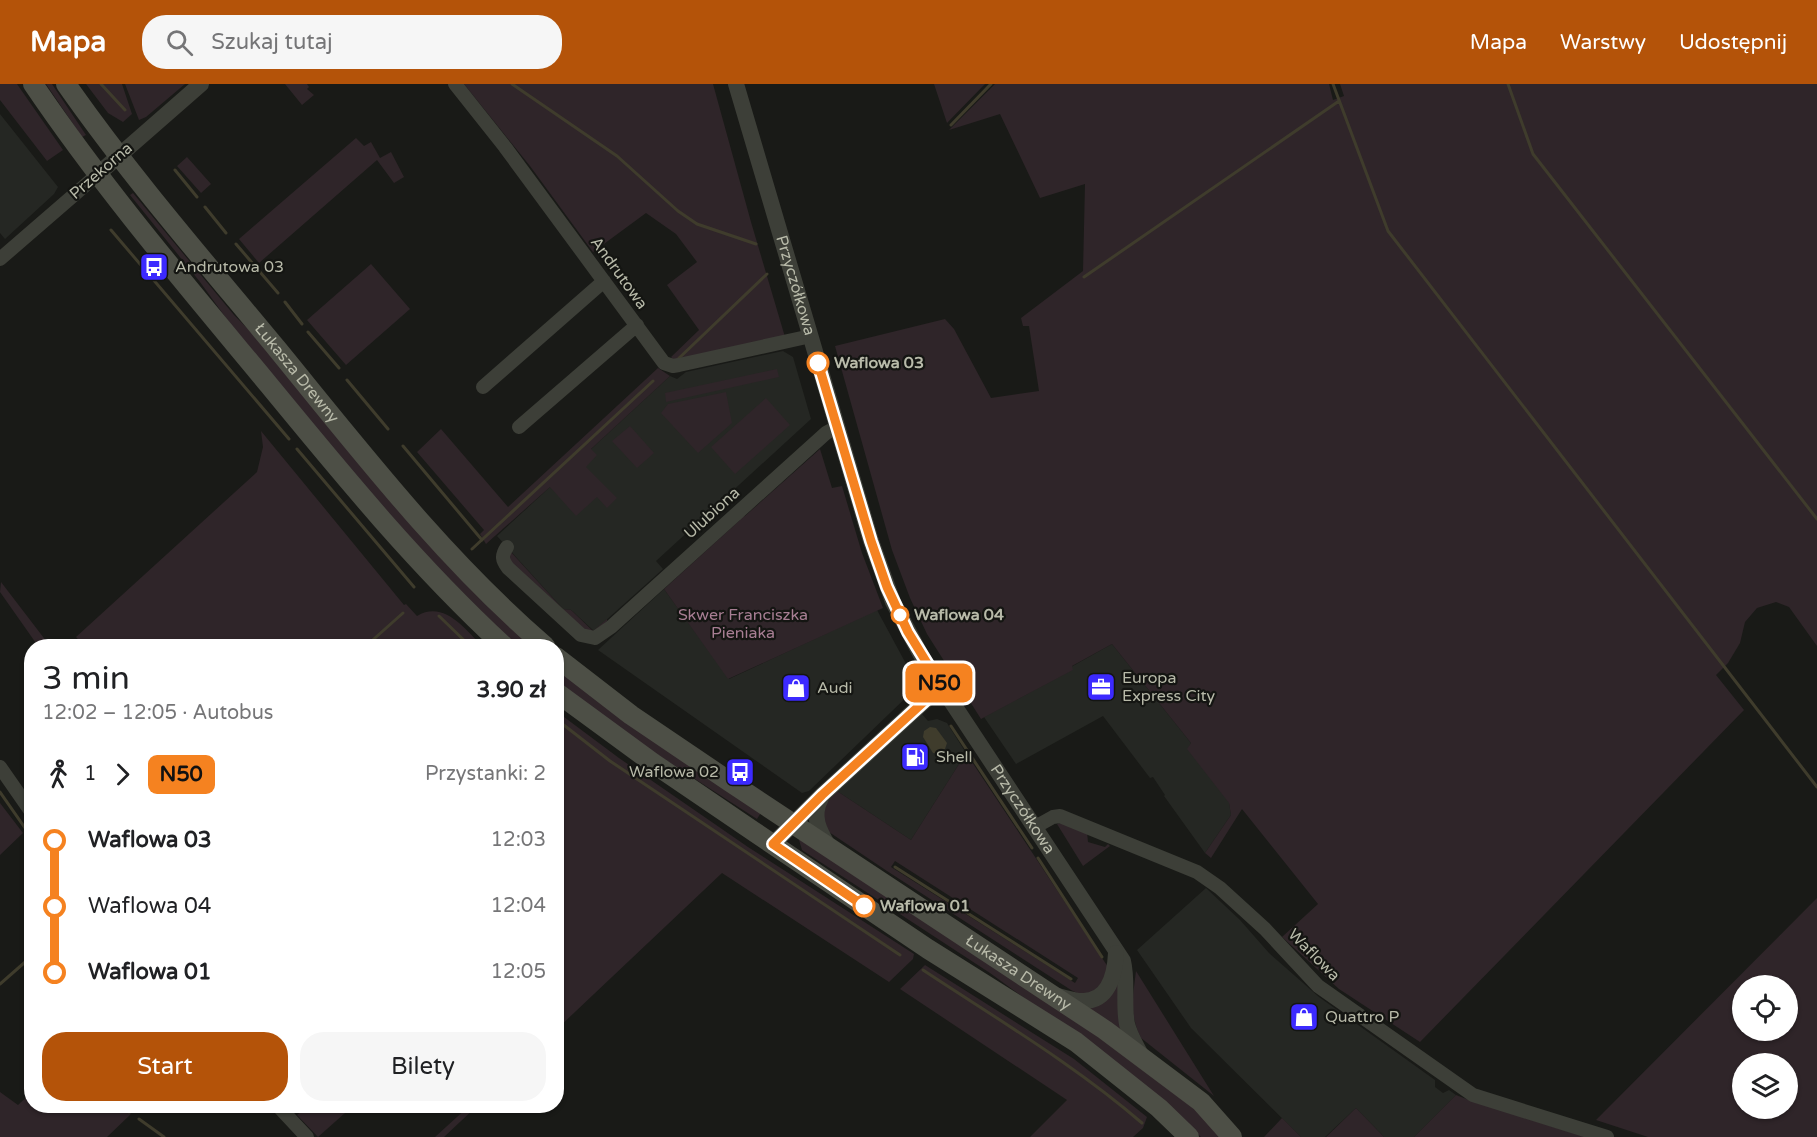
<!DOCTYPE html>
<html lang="pl">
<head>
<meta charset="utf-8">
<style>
  :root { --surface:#fff; --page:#f6f6f6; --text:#202124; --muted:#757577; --accent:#b45309 }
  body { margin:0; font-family:"Varela Round",sans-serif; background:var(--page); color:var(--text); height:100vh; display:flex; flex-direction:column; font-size:22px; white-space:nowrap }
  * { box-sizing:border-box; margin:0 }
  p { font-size:20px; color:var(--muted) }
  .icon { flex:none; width:33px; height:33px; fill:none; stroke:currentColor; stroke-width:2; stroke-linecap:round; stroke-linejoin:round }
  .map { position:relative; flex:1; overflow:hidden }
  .side { position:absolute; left:24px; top:555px; width:540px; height:474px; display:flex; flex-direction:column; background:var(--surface); border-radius:24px; box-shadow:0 2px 4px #0004 }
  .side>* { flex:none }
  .badge { padding:0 12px; border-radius:9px; font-size:21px; line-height:39px }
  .fabs { position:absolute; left:1732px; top:891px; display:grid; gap:12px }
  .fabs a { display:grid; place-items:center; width:66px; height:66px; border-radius:50%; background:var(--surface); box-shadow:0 2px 4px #0004; font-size:30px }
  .map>.badge { position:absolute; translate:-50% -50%; box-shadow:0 0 0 3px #fff }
  .legs { display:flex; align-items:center; gap:9px; height:66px; padding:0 18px; font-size:20px }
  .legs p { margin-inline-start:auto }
  .headline { display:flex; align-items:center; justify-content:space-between; height:102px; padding:0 18px }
  h1 { font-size:33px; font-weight:600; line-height:45px }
  .primary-button { display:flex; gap:12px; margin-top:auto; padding:12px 18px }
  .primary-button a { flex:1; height:69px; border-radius:24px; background:var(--accent); color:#fff; font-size:24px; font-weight:600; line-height:69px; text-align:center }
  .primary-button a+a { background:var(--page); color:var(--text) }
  ul { padding:0 18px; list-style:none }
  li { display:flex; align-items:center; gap:21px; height:66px; font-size:22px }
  li i { display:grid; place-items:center; width:9px; height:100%; margin:0 8px; background:currentColor }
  li i::after { content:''; width:15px; height:15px; margin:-8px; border:4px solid; border-radius:50%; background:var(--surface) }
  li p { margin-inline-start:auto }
  li:first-child i { background:linear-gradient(#0000 50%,currentColor 0) }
  li:last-child i { background:linear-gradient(currentColor 50%,#0000 0) }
  header { display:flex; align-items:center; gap:36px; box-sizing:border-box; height:84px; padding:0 30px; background:var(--accent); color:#fff }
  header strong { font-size:28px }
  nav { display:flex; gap:33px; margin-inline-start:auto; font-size:21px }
  .search { width:420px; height:54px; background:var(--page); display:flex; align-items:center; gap:15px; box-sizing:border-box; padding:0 21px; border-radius:24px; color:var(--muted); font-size:22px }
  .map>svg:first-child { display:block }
</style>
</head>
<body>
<header>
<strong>Mapa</strong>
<div class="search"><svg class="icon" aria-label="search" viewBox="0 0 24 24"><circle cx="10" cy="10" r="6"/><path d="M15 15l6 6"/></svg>Szukaj tutaj</div>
<nav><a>Mapa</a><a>Warstwy</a><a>Udostępnij</a></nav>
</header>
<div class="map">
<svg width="1817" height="1053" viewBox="0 0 1817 1053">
  <rect width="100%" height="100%" fill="#191a17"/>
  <!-- built -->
  <path fill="#252723" d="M0,30L58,103L54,110L5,155L0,149Z
    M783,267L793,273L811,335L656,477L663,485L594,547L571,526L563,525L497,452L670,292L677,295L686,288Z
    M664,505L729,595L877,526L918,602L809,707L802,709L598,566Z
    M1112,560L1191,659L1188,665L1229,718L1231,731L1205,769L1164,712L1165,711L1153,693L1150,694L1103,632L1016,680L984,633L1072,586L1071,583Z
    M922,630L928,637L937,635L947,639L966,669L911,756L837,707Z
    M1206,804L1240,836L1269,869L1319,913L1435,996V1003L1443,1009L1449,1006L1456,1011L1414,1053H1384L1356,1024L1325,1053H1301L1191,944L1137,866Z"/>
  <!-- green -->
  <path fill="#2f2529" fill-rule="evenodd" d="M0,0H17L63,66L47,77L0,16Z
    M46,0H52L86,51L82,53Z
    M86,0H122L132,30L123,38L108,29Z
    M125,0H185L146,33L139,36Z
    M285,0H307L309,3L307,5L314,11L302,21Z
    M464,0H713L751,138L785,253L676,279L671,273L699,246L667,201L697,178L676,150L646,129L593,168L530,82Z
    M934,0H985L947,39Z
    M995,0H1329L1333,16L1344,12L1340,0H1817V562L1789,523L1776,518L1757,524L1745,538L1740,559L1728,579L1716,591L1744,626L1420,958L1339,905L1282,853L1318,820L1242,725L1211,774L1205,769L1231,731L1229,719L1187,665L1191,659L1112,560L1072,582L1073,586L981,635L927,550L910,514L892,466L835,262L945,235L954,245L991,314L1039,307L1029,242H1023L1021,234L1083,187L1085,100L1040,114L1000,30L949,46Z
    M356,54L364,62L371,58L380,74L391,68L404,93L394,99L377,76L259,179L239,155Z
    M187,73L211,100L201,109L177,82Z
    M133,109L234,231L272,269L536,562H515L430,482L239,252L200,198L130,111Z
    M371,180L410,225L346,281L307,236Z
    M658,284L670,292L591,365L597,371L586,383L617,414L607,424L597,413L576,432L550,403L486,460L480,450L484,446L417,368L441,345L508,423Z
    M777,285L779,293L666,318L665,309Z
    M726,308L732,339L698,369L661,329L668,320Z
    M766,314L790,341L735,390L711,363Z
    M630,342L654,369L637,384L612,357Z
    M261,347L404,521L406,520L417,532C444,516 465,545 482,562H84L76,553L257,388L263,363Z
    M820,365L832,404L842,402L862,469L883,524L728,595L664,505L740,436L739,434L745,432Z
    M510,467L563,525L571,526L593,547L607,535V537L598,547L588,549L508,477Z
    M1,498L50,562H38L0,508Z
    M556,579L762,727L757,735L602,635L557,598Z
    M556,627L619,674L748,763L914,870L913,875L889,898L722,789L557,945Z
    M966,669L1108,883L1107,895L1091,909H1077L1071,906L887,787L826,746C821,724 822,723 837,707L911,756ZM895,777L1078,894L1075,899L891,783Z
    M0,719L23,749L0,771Z
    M1062,739L1087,748L1088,758L1105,763L1108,760L1110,762L1083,782L1057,740Z
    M802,754L1070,930L1186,1014L1223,1053H1201L1160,1014L990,889L802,766L799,756Z
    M1817,814V1053H1648L1596,1036ZM1743,902H1788V946H1743ZM1743,980H1788V1024H1743Z
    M925,881L1074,975L1147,1033L1143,1044L1133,1053H1030L1067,1016L900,905Z
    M1136,887L1214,1012L1141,954C1129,930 1133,912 1136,887Z
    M1118,895L1120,943V946L1088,925Z
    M0,1008L18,1021L31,1009L32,1022H130L133,1024L130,1031L107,1053H0Z
    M1456,1011L1469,1016L1585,1053H1414Z
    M308,1022H338L345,1029L318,1053L297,1031Z
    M469,1022H477L444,1053H435Z
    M1356,1024L1384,1053H1326Z
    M1282,1034L1301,1053H1264Z"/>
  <!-- water -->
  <path fill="#3f3c2c" d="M930,643L936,644L947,659L945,665L939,670L933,669L923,653L924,647Z"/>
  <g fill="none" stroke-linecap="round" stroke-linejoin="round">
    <!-- stream -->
    <path stroke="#3f3c2c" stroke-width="3" d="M101,0L125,26
      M512,0L617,72L678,127L697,140L756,160
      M1333,0L1388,147L1817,703
      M1508,0L1533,70L1817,435
      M951,41L991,0
      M175,86L197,113
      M205,123L226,149
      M111,146L289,355
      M236,160L278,209
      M1084,193L1339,17
      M285,218L302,240
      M308,248L339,284
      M676,277L767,190
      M347,296L388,345
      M403,362L482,456
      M297,365L414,503
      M472,465L653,297
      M439,532L470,562
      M366,562L403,529
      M556,635L610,677L900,871
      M951,642L1032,764
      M0,708L32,754
      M1038,774L1102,873
      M895,783L1071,895
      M923,886C997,935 1075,981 1142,1039
      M0,900L32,872
      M120,1022L129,1028
      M139,1035L164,1053"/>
    <!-- minor -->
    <path stroke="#3d3f38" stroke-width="14" d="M455,0L505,63L664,279L673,282L679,281L811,252
      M0,175L97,91
      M483,303L604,197
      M519,343L637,241
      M507,463C501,472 502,476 508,484L581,551L595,554L611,543L826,349L837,343
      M0,683L32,729
      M1035,743L1053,733L1060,732L1197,788L1220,804L1265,845L1318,902L1473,1011L1607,1053
      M278,1022L307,1053"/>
    <!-- tertiary -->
    <g stroke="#3d3f38" stroke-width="16">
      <path id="s1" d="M736,0L871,457L893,518L922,573L1123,877C1128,898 1123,920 1127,940C1130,952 1136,961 1141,971"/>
      <path d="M97,91L201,0"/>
      <path d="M821,714C811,732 819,747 829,763"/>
      <path d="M773,760L822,711L941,602"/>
      <path d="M1058,912C1066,914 1074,917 1082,917C1109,918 1115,890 1116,869"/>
    </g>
    <!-- secondary -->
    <g stroke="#4d4f46" stroke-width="20">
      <path d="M33,0C102,102 181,195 259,289C337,384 414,479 504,562"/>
      <path id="s2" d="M66,0C131,93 206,179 278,266C362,369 444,475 545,562"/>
      <path id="s3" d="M556,573L631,631L730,698L1105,946L1201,1018L1232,1053"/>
      <path d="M556,608L653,679L753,747L928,865L1076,958L1159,1024L1189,1053"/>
    </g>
  </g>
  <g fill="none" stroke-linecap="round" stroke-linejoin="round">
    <!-- line-1 casing -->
    <g stroke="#fff" stroke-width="14">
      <path id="line-1" d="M818,279L871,457L887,503L908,548L941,602L822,711L773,760L864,822"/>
    </g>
    <!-- line-1 -->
    <use href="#line-1" stroke="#f58220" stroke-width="9"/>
  </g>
  <!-- icons -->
  <defs>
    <g id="bus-square" transform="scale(1.5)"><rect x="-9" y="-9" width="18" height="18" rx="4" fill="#3c2aff" stroke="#141512"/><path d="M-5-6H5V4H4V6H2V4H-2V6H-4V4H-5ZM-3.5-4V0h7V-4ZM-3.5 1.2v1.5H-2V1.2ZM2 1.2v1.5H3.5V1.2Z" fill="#fff"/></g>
    <g id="office-square" transform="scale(1.5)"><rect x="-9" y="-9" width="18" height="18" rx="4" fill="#3c2aff" stroke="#141512"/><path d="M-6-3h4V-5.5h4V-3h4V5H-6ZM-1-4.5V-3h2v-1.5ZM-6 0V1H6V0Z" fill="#fff"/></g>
    <g id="shop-square" transform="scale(1.5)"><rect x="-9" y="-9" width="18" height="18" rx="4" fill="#3c2aff" stroke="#141512"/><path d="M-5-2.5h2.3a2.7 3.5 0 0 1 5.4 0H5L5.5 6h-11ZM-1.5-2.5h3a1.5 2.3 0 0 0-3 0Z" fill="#fff"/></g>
    <g id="fuel-square" transform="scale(1.5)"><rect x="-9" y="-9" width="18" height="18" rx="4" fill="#3c2aff" stroke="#141512"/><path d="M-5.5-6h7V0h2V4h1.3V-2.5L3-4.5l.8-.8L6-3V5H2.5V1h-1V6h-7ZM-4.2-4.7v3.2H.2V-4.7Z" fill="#fff"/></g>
  </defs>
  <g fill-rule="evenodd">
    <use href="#bus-square" x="154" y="183"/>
    <use href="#office-square" x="1101" y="603"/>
    <use href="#shop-square" x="796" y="604"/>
    <use href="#fuel-square" x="915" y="673"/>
    <use href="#bus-square" x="740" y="688"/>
    <use href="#shop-square" x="1304" y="933"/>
  </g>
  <!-- markers -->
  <g fill="#fff" stroke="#f58220" stroke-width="3">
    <circle cx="818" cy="279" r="10"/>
    <circle cx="900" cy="531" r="8"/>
    <circle cx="864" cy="822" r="10"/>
  </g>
  <g text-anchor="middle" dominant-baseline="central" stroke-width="4.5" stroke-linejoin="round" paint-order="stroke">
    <!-- street labels -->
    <g font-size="16" fill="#b8baa9" stroke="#141512">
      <text transform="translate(101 87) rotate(-41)">Przekorna</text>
      <text transform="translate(619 189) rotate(54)">Andrutowa</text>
      <text stroke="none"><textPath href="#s1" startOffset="210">Przyczółkowa</textPath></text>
      <text stroke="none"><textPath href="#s2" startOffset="370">Łukasza Drewny</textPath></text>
      <text transform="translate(712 429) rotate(-42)">Ulubiona</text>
      <text stroke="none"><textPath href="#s1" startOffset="786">Przyczółkowa</textPath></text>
      <text transform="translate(1314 871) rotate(45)">Waflowa</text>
      <text stroke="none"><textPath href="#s3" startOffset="560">Łukasza Drewny</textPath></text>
    </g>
    <!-- poi labels -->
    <g font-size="16" fill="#b8baa9" stroke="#141512" text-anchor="start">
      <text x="175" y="183">Andrutowa 03</text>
      <text x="1122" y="594">Europa<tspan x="1122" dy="18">Express City</tspan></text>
      <text x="817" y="604">Audi</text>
      <text x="936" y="673">Shell</text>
      <text x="719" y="688" text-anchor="end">Waflowa 02</text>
      <text x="1325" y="933">Quattro P</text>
    </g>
    <!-- stop labels -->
    <g font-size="16" font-weight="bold" fill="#b8baa9" stroke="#141512" text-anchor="start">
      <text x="834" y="279">Waflowa 03</text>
      <text x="914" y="531">Waflowa 04</text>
      <text x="880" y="822">Waflowa 01</text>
    </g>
    <!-- park labels -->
    <g font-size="16" fill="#a77e93" stroke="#141512">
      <text x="743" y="531">Skwer Franciszka<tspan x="743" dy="18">Pieniaka</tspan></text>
    </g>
  </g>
</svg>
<div class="fabs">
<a><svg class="icon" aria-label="locate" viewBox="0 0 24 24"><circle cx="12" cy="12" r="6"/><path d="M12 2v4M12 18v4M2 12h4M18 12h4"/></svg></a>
<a><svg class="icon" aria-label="layers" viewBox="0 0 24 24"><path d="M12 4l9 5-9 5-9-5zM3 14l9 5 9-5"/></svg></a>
</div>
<b class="badge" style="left:939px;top:599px;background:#f58220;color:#111">N50</b>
<section class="side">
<div class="headline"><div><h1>3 min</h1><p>12:02 – 12:05 · Autobus</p></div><b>3.90 zł</b></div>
<div class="legs"><svg class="icon" aria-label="walk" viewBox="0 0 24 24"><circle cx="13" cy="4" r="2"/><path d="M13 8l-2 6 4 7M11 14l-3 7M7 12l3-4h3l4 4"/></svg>1<svg class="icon" aria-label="forward" viewBox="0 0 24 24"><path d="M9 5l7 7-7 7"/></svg><b class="badge" style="background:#f58220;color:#111">N50</b><p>Przystanki: 2</p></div>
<ul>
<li><i style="color:#f58220"></i><b>Waflowa 03</b><p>12:03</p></li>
<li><i style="color:#f58220"></i><span>Waflowa 04</span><p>12:04</p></li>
<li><i style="color:#f58220"></i><b>Waflowa 01</b><p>12:05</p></li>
</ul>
<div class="primary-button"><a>Start</a><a>Bilety</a></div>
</section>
</div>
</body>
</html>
